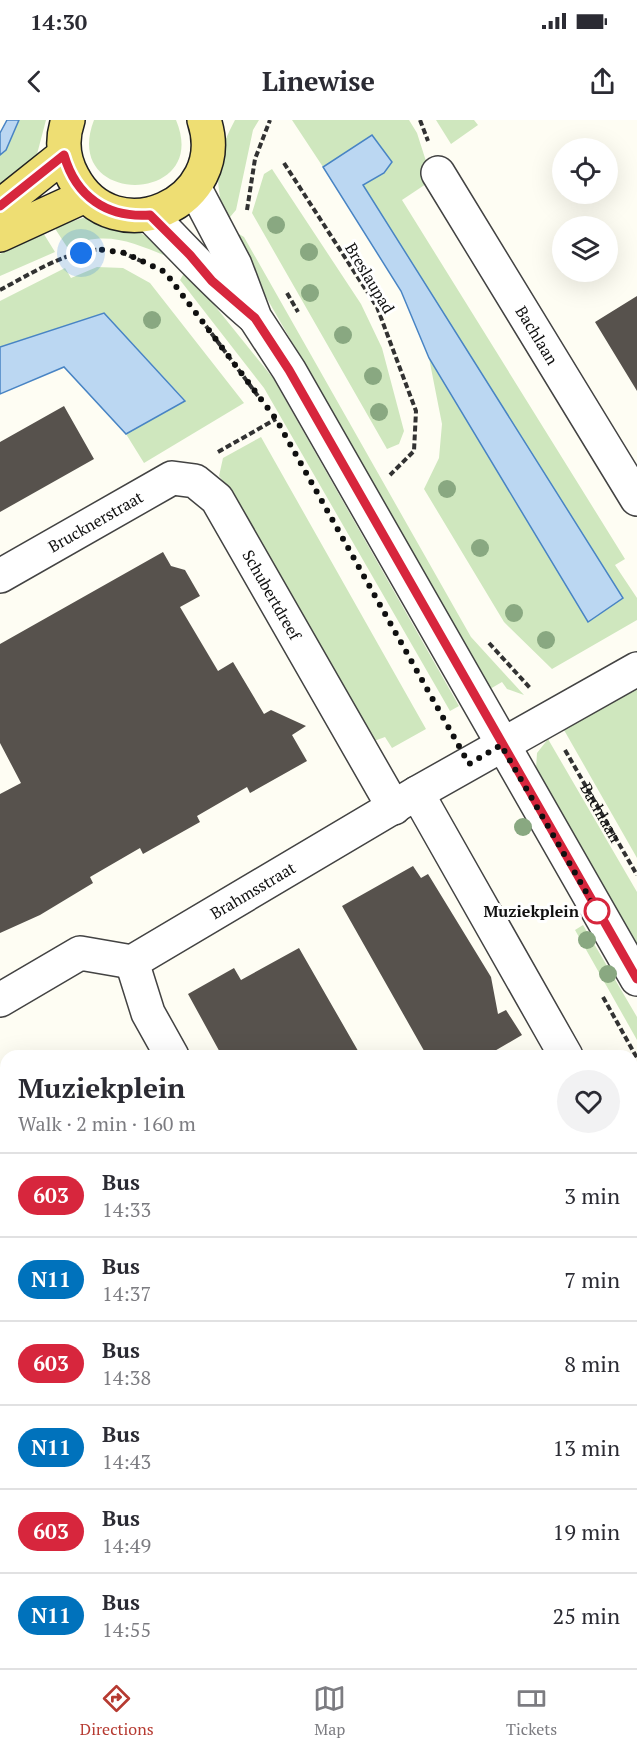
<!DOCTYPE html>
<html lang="en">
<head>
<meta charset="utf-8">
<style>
  :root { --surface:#fff; --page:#f2f2f3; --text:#2b2b33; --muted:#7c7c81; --line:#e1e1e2; --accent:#b63a31 }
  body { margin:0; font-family:"PT Serif",serif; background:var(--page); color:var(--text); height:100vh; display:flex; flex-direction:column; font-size:22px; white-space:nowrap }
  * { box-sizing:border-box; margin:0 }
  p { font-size:20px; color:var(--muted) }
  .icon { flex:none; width:33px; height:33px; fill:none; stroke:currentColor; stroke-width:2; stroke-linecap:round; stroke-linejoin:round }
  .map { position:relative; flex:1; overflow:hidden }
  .panel { position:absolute; left:0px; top:930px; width:638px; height:618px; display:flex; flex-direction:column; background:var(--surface); border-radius:18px 18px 0 0; box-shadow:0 6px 24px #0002 }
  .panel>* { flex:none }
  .badge { padding:0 12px; border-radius:20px; font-size:21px; line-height:39px }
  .controls { position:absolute; left:552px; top:18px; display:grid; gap:12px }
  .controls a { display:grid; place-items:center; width:66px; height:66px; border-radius:50%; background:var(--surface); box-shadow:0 6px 24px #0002; font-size:30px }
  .you { position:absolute; width:30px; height:30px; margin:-15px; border:4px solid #fff; border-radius:50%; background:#1a73e8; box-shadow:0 0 0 9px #1a73e833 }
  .map>.badge { position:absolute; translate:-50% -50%; box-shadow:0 0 0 3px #fff }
  .round { display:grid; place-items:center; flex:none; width:63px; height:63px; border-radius:32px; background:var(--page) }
  .overview { display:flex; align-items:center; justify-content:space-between; height:102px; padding:0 18px }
  h1 { font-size:28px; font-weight:700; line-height:45px }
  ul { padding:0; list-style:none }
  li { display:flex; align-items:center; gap:18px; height:84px; padding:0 18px; border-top:2px solid var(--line) }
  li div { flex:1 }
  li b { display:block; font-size:22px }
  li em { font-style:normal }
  li .badge { min-width:66px; font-weight:700; text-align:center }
  .status { display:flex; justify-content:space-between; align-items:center; height:42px; padding:0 30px; background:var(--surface); direction:ltr }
  .status svg { height:16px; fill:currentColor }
  header { display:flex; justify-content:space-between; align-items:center; height:78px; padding:0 18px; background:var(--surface); font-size:27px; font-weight:700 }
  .tab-bar { display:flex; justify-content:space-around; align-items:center; height:84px; border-top:2px solid var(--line); background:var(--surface); font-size:16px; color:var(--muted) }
  .tab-bar a { display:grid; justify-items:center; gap:3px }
  .tab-bar .on { color:var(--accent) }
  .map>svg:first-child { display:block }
</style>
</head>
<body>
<div class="status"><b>14:30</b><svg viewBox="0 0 49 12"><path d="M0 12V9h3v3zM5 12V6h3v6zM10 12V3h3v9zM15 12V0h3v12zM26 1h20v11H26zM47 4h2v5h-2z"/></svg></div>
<header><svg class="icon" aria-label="back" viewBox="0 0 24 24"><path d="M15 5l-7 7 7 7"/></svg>Linewise<svg class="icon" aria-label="share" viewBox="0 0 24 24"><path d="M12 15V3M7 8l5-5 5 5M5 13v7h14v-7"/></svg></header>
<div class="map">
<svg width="637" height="1548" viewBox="0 0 637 1548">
  <rect width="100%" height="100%" fill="#fefdf3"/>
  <!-- green -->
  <path fill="#cfe7be" d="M19,0H46L36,38L0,74V35L6,30Z
    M94,0H176C212,85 60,88 94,0Z
    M235,0H259L253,10L236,90L225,103C216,58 212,43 235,0Z
    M292,0H409L417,13L432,60L402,80L625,439L615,445L637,478V500L552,549L504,502L424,369L439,338L442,304L429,238L588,501L623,478L363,65L384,53L392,42L372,15L323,47Z
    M436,0H474L478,5L451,24Z
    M272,49L361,184L382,228L404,311L399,324L387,329L252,93L264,54Z
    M86,97C127,106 141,107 171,138C133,123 107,109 67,127L54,107Z
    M42,111L55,132L0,156V134Z
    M239,114L244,117L471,517L524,575L507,569L502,562L490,569L233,119Z
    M97,147L123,148L150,163L244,283L144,343L126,314L185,280L104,193L0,227V181L65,148L71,158Z
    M186,150L273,258L459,586L450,591L264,268L180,160Z
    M261,317L426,609L392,628L385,617L374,621L229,368L219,356L223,338Z
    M637,568V738L564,610Z
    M548,619L637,772V826L536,649L537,633Z
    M583,805L637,897V920L575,810Z
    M637,1336V1476L632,1508V1367Z
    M6,1362V1460L0,1470V1366Z"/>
  <!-- water -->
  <path fill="#bbd7f2" stroke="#4884c4" stroke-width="1.5" d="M7,0H19L6,30L0,35V13Z
    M372,15L392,42L384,53L363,65L623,478L588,502L429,238L401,171L323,47Z
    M104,193L185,281L126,314L64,247L0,274V227Z"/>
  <!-- building -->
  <path fill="#57524d" d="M637,176V271L595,202Z
    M64,286L94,339L0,392V322Z
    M163,432L171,446L185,450L200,476L180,487L218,551L233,542L264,594L271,590L306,606L292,615L307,641L250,673L247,667L197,696L200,702L143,734L140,728L90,757L93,763L40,795L0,813V674L21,663L0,623V524Z
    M413,746L421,758L428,754L491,857L498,894L506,890L522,915L486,936H427L342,786Z
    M299,828L361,936H222L188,874L234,848L241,860Z"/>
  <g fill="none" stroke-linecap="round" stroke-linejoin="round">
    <!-- minor casing -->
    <g stroke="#434343" stroke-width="36">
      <g id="minor">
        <path id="s2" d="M438,53L637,379"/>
        <path d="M194,67L235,145L255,198L289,250L637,859"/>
        <path d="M150,95C184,129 216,165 253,196"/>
        <path id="s3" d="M0,456L172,358L195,361L217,379L394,688"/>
        <path d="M417,673L566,936"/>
        <path d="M132,842L148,893L172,936"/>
        <path id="s4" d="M0,880L80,833L132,842L417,673L637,549"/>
        <path d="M632,1053L637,1063"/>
        <path d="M632,1210L637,1180"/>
        <path d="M0,1303L6,1300"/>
        <path d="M155,1548L156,1542"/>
        <path d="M570,1548L571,1542"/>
      </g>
    </g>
    <!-- major casing -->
    <g stroke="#212121" stroke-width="36">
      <path id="major" d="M68,0C61,20 63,39 73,57C114,135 232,83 204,0
        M0,86L64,35
        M0,115L85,76"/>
    </g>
    <!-- path -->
    <g stroke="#323232" stroke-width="4" stroke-dasharray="6 3" stroke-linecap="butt">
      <path d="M420,0L428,21"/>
      <path d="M284,43L377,187L416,291L414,331L390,355"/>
      <path d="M247,90L255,39L270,0"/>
      <path d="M121,132L141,141"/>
      <path d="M0,170C27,156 74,126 104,130"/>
      <path d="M287,173L298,192"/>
      <path d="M206,206L261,280"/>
      <path d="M218,332L276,299"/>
      <path d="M489,523L531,569"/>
      <path id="s1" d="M565,630L637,755"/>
      <path d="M603,877L637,938"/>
    </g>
    <!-- minor -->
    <use href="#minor" stroke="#fff" stroke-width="33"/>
    <!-- major -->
    <use href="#major" stroke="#eede73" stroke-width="33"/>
  </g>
  <!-- trees -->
  <g fill="#89a881">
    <circle cx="276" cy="105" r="9"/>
    <circle cx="309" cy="132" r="9"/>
    <circle cx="310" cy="173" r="9"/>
    <circle cx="152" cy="200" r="9"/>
    <circle cx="343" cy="215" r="9"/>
    <circle cx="373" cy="256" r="9"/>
    <circle cx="379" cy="292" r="9"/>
    <circle cx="447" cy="369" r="9"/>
    <circle cx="480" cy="428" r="9"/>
    <circle cx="514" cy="493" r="9"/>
    <circle cx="546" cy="520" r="9"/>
    <circle cx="523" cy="707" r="9"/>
    <circle cx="587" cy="820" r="9"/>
    <circle cx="608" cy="854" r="9"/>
  </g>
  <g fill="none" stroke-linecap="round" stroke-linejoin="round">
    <!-- line casing -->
    <g stroke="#fff" stroke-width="14">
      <path id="line" d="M0,86L64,35C76,77 107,98 150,95L190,135L212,161L255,198L289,250L637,859"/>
    </g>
    <!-- line -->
    <use href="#line" stroke="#d7263d" stroke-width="9"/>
    <!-- walk -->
    <path stroke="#101010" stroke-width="6" stroke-dasharray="0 10.8" d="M81,133L97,129L125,133L165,152L276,299L469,644L501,625L597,791"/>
  </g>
  <!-- markers -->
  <circle fill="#fff" stroke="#d7263d" stroke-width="3" cx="597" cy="791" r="12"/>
  <g text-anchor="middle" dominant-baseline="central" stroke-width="6" stroke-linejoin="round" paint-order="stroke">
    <!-- street labels -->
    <g font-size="16" fill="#101010" stroke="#fff">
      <text transform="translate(370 158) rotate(59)">Breslaupad</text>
      <text stroke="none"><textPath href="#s2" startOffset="190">Bachlaan</textPath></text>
      <text stroke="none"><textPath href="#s3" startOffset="110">Brucknerstraat</textPath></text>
      <text stroke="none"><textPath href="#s3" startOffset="360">Schubertdreef</textPath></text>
      <text stroke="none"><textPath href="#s1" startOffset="72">Bachlaan</textPath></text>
      <text stroke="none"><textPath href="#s4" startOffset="286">Brahmsstraat</textPath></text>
    </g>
    <!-- stop labels -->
    <g font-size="16" font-weight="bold" fill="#101010" stroke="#fff" text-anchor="end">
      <text x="579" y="791">Muziekplein</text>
    </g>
  </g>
</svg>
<div class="controls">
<a><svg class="icon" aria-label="locate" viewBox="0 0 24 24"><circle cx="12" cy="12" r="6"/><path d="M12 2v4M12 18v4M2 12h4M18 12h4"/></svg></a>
<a><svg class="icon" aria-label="layers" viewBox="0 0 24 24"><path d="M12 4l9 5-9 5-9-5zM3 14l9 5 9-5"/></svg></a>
</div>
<div class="you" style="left:81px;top:133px"></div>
<section class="panel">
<div class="overview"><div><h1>Muziekplein</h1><p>Walk · 2 min · 160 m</p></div><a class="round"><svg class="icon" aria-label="heart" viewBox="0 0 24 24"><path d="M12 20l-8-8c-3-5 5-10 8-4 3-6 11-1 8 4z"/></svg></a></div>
<ul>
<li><span class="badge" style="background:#d7263d;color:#fff">603</span><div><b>Bus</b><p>14:33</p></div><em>3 min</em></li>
<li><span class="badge" style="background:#0072bc;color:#fff">N11</span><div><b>Bus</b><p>14:37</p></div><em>7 min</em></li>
<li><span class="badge" style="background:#d7263d;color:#fff">603</span><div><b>Bus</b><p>14:38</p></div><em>8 min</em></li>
<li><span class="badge" style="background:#0072bc;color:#fff">N11</span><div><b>Bus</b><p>14:43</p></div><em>13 min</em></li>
<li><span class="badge" style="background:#d7263d;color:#fff">603</span><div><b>Bus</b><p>14:49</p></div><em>19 min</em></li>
<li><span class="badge" style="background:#0072bc;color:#fff">N11</span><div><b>Bus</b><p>14:55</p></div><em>25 min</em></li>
</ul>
</section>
</div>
<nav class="tab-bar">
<a class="on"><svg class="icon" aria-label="directions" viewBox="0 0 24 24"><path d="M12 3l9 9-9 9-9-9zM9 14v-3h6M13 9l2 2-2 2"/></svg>Directions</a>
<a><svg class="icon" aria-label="map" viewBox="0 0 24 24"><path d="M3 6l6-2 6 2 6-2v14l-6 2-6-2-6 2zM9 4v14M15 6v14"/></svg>Map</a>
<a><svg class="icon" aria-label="tickets" viewBox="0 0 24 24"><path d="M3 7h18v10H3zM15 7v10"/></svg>Tickets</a>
</nav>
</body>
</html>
